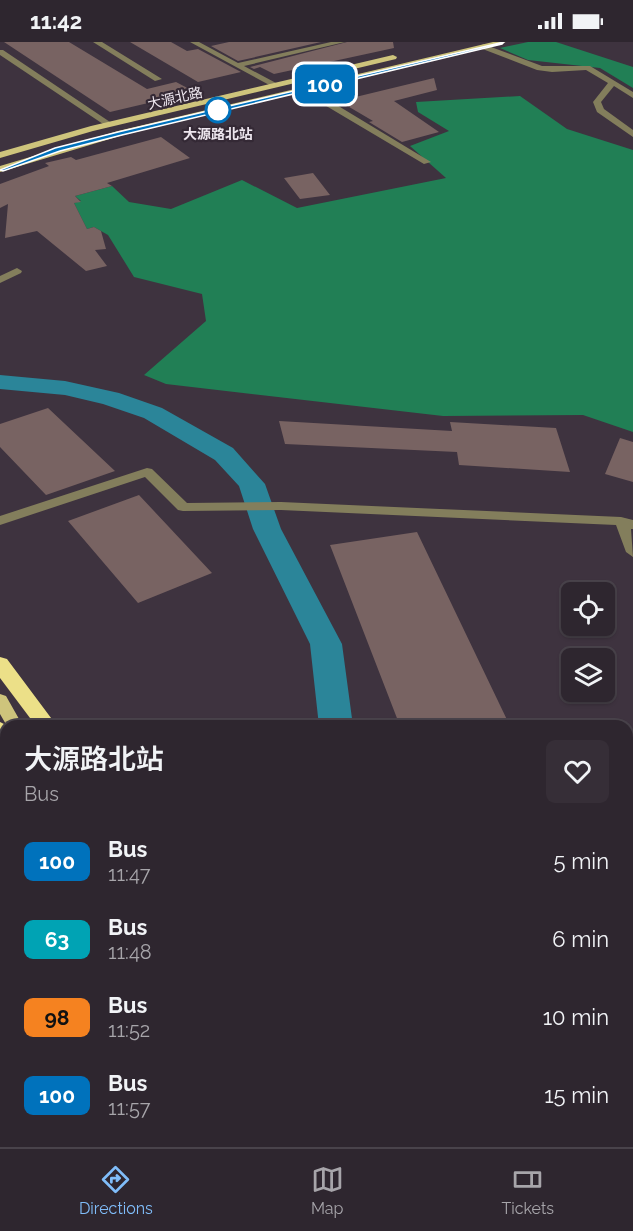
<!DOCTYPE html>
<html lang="en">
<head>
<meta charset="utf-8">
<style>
  :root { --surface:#2e262f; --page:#362e37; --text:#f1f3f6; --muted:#a7a5aa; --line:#49434b; --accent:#80bdfa }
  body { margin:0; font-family:Raleway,"Noto Sans SC",sans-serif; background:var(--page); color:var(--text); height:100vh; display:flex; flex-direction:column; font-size:22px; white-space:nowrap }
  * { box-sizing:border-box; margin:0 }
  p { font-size:20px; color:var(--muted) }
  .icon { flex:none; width:33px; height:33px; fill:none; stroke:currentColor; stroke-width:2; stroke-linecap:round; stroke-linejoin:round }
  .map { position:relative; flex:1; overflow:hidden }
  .drawer { position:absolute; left:0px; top:678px; width:633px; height:428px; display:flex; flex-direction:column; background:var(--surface); border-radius:18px 18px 0 0; box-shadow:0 2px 4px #0004,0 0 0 2px var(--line) }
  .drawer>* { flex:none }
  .badge { padding:0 12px; border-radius:9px; font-size:21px; line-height:39px }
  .controls { position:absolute; left:561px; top:540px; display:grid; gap:12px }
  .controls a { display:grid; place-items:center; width:54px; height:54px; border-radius:9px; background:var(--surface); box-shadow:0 2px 4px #0004,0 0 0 2px var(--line); font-size:30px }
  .map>.badge { position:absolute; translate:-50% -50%; box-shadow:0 0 0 3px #fff }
  .round { display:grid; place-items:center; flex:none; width:63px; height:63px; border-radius:9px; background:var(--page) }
  .headline { display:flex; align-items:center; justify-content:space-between; height:102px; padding:0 24px }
  h1 { font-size:28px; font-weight:600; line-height:45px }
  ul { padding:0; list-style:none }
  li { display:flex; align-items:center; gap:18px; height:78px; padding:0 24px }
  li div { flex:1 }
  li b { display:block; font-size:22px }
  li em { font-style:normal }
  li .badge { min-width:66px; font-weight:700; text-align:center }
  .status { display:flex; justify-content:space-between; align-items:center; height:42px; padding:0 30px; background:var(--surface); direction:ltr }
  .status svg { height:16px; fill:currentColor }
  .dock { display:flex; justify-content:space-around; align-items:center; height:84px; border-top:2px solid var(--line); background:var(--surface); font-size:16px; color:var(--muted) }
  .dock a { display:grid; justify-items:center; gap:3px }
  .dock .active { color:var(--accent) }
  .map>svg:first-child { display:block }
</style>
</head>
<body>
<div class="status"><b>11:42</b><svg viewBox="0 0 49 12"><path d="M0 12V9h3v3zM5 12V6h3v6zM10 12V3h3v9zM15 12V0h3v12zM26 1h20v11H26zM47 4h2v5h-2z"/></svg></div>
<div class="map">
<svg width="633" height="1105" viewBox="0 0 633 1105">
  <rect width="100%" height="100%" fill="#3e333f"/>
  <!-- forest -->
  <path fill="#217f55" d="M528,0H556L633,25V46L600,26L528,18L500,6Z
    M520,54L567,87L633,108V390L583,373L443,374L166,342L144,333L206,279L202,252L134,235L108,193L94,185L87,187L74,161L81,159L75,154L112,144L129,160L171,167L242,138L297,166L446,136L410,104L449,89L418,70L416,60Z"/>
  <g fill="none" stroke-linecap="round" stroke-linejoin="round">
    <!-- river -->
    <path fill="#2b8599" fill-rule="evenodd" d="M0,333L65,339L119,351L162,366L233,406L265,442L281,487L342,602L353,684H319L310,602L253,487L239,444L215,418L144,376L103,362L65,353L0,347Z
      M627,1028L633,1030V1074L627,1072Z"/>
  </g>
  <!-- building -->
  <path fill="#786362" d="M4,0H69L147,47L176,40L195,50L110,70Z
    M130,0H171L187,9L198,7L241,30L198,40Z
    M229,0H321L238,19L211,4Z
    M347,0H393L394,6L274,32L260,25L254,27L250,25Z
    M434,36L437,48L394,59L439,90L402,100L369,80L373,79L339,59Z
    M161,95L190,116L107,141L112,144L75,154L81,160L74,161L87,187L94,185L101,189L106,207L95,208L107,224L86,229L37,189L5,196L8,162L0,166V142L49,124L45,121L71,115L76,118Z
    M313,131L330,153L300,157L284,136Z
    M48,366L115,429L46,453L0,405V382Z
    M279,379L452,389L450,380L556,386L570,430L459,423L457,410L285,402Z
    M620,396L633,400V440L605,432Z
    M139,453L212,531L138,561L68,479Z
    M417,490L510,684H400L330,503Z"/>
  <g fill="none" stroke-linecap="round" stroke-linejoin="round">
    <!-- minor -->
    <path fill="#837e5c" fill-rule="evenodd" d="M93,0H102L162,37L155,39Z
      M190,0H199L238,21L331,0H345L244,24L276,41L277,43L273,45Z
      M483,2L542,24H590L633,50V56L614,44L601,60L604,67L633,88V95L597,70L593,60L608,41L586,28L552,30L537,28L480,6Z
      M0,8H3L113,82L106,84L0,13Z
      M301,45H307L431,120L424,122L301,49Z
      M17,226L22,229L21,231L0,241V234Z
      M147,426L152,427L187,461L281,460L621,475L633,478V487H631L633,515L626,510L616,483L281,468L183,469L178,468L145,435L0,483V474Z"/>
    <!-- major -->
    <path fill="#cec47c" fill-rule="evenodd" d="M493,0H506L123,93L0,130V124L118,89Z
      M393,13L397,15L396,17L93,89L0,116V110L91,84Z
      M0,652L6,654L23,684H7L0,672Z
      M0,762L6,764V787L0,785Z
      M140,1100H162L164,1105H142Z
      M215,1100H237L239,1105H217Z"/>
    <!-- highway -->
    <path fill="#ece088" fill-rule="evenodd" d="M0,615L7,617L57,684H36L0,636Z
      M0,680L8,684H6V706L0,704Z
      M0,788L6,790V817L0,815Z
      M0,890L6,892V925L0,922Z
      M42,1100H69L71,1105H43Z
      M109,1100H136L138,1105H110Z
      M183,1100H210L213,1105H185Z
      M247,1100H274L277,1105H249Z"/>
  </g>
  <!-- line -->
  <path fill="#0072bc" stroke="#fff" stroke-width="1.5" d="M502,2L122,93L60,109L3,129L0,128L55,106L118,90L504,0Z"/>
  <!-- markers -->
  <circle fill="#fff" stroke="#0072bc" stroke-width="3" cx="218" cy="68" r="12"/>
  <g text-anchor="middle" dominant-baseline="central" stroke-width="4.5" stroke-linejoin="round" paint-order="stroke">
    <!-- far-street labels -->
    <g font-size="14" fill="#ede6ee" stroke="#342935">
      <text transform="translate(175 56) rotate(-13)">大源北路</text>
    </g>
    <!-- far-stop labels -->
    <g font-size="14" font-weight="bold" fill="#ede6ee" stroke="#342935">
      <text x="218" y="92">大源路北站</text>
    </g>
  </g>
</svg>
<div class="controls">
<a><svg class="icon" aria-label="locate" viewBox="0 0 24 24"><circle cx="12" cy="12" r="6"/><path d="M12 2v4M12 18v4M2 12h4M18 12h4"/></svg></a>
<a><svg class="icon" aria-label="layers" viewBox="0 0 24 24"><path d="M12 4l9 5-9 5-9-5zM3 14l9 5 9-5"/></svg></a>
</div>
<b class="badge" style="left:325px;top:42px;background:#0072bc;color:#fff">100</b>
<section class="drawer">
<div class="headline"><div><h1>大源路北站</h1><p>Bus</p></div><a class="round"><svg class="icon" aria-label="heart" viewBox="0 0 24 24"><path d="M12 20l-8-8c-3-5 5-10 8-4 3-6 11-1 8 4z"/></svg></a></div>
<ul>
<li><span class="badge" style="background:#0072bc;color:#fff">100</span><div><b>Bus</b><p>11:47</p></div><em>5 min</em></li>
<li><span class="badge" style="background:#00a3b4;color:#fff">63</span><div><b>Bus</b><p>11:48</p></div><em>6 min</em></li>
<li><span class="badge" style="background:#f58220;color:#111">98</span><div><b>Bus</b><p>11:52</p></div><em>10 min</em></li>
<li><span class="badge" style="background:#0072bc;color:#fff">100</span><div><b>Bus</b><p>11:57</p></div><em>15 min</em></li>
</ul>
</section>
</div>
<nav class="dock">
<a class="active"><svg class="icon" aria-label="directions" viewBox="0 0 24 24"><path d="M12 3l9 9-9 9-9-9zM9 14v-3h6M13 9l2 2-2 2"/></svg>Directions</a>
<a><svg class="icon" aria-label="map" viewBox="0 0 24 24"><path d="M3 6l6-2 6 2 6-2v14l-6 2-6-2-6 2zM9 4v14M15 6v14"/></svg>Map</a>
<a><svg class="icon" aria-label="tickets" viewBox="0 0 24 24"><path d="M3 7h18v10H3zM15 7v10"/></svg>Tickets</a>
</nav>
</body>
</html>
